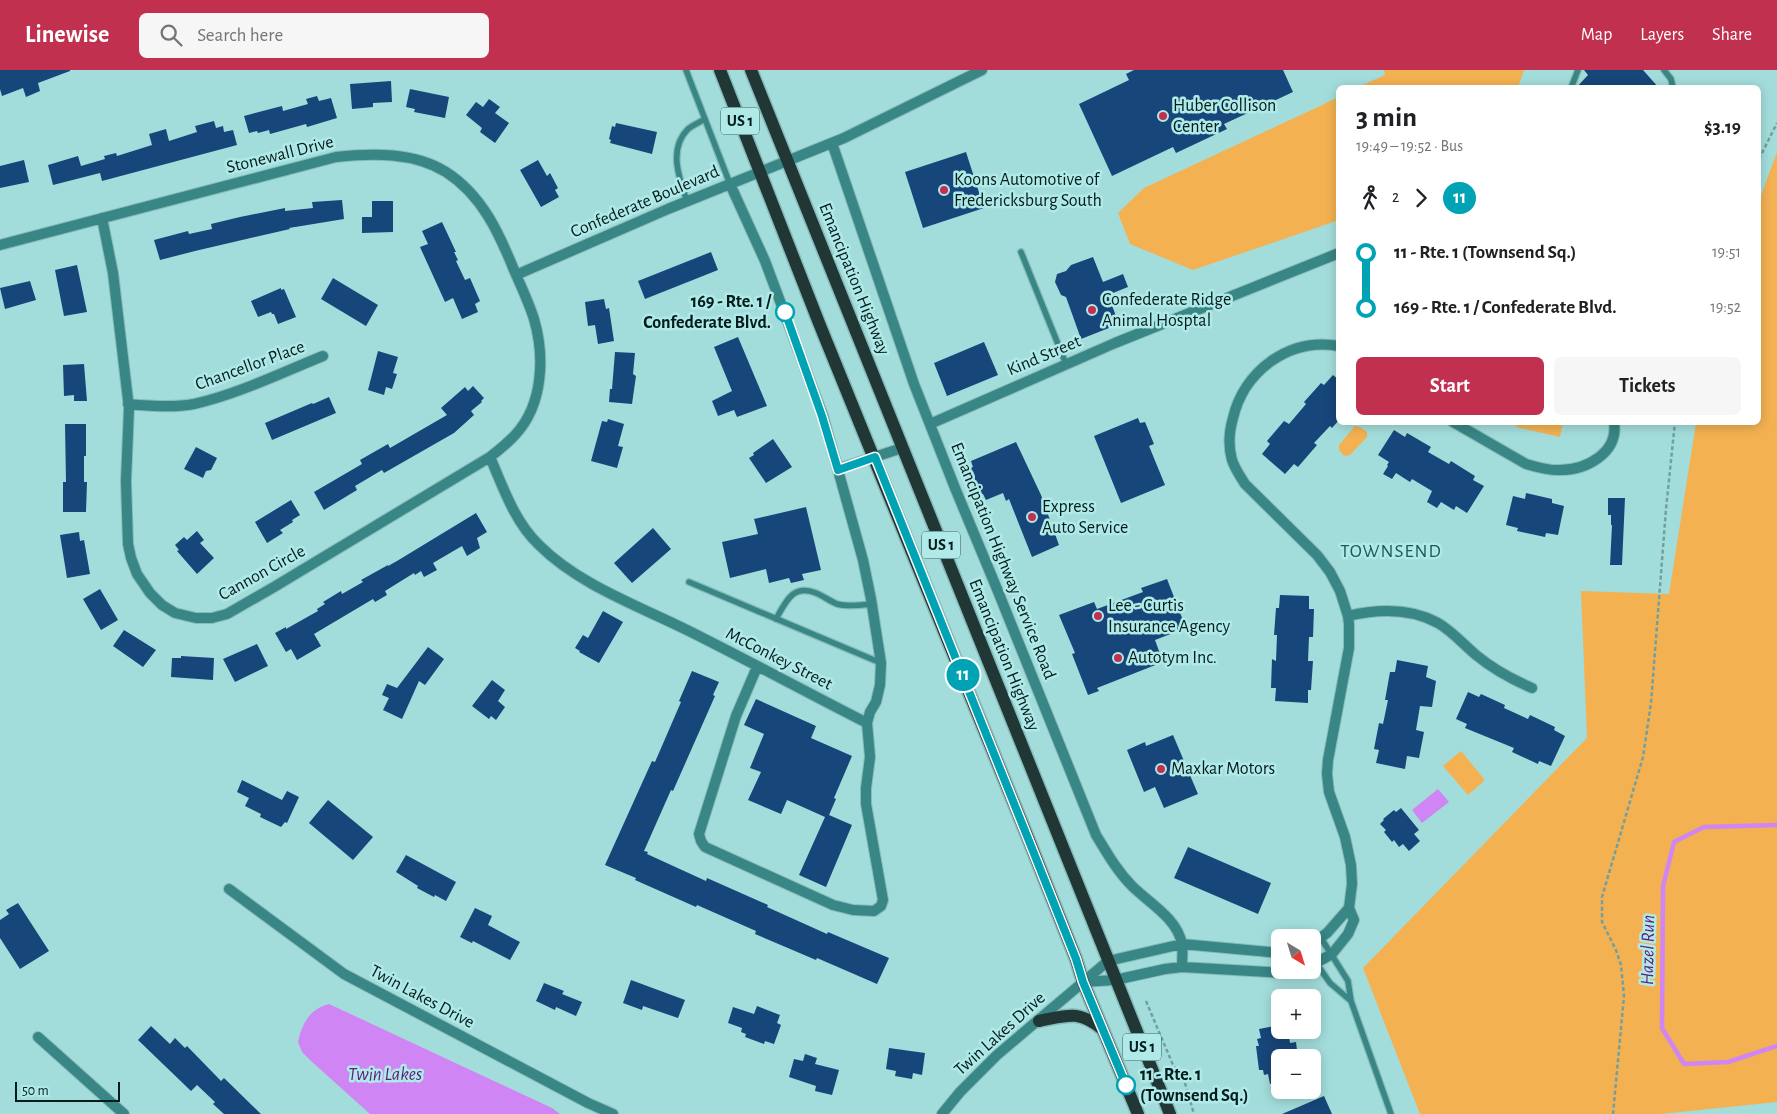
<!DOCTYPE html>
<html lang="en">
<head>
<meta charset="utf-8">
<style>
  :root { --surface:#fff; --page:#f6f6f6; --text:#202124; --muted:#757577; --accent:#c1314f }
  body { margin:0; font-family:"Alegreya Sans",sans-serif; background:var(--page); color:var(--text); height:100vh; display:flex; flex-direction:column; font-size:19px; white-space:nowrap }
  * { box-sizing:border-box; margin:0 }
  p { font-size:16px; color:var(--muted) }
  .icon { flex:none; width:28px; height:28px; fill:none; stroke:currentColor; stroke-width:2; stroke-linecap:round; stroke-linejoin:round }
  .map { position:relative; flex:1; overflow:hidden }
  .drawer { position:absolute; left:1336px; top:15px; width:425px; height:340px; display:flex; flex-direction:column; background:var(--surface); border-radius:8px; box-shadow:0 2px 12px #0003 }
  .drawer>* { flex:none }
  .badge { padding:0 10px; border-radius:16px; font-size:18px; line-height:32px }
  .needle { width:32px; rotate:142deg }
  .buttons { position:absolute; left:1271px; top:859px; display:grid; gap:10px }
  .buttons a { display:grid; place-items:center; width:50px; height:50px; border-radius:8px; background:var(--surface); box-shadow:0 2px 12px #0003; font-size:25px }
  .scale { position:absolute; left:15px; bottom:12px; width:105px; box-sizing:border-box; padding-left:5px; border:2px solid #051c1c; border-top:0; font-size:14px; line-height:18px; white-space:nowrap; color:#051c1c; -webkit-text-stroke:4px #b0eae8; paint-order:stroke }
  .map>.badge { position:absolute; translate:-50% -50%; box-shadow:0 0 0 2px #fff }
  .legs { display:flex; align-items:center; gap:8px; height:55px; padding:0 20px; font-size:16px }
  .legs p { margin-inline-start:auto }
  .head { display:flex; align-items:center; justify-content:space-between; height:85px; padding:0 20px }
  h1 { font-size:28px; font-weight:600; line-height:38px }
  .button { display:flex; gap:10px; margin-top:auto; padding:10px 20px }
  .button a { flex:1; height:58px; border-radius:8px; background:var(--accent); color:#fff; font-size:20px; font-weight:600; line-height:58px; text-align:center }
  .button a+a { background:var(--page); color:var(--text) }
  ul { padding:0 20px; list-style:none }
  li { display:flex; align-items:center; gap:18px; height:55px; font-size:19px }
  li i { display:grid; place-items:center; width:8px; height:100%; margin:0 6px; background:currentColor }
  li i::after { content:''; width:12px; height:12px; margin:-6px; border:4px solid; border-radius:50%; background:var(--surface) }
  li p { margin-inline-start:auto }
  li:first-child i { background:linear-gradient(#0000 50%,currentColor 0) }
  li:last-child i { background:linear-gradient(currentColor 50%,#0000 0) }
  header { display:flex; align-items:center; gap:30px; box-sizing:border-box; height:70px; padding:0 25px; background:var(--accent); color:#fff }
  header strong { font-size:24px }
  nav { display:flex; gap:28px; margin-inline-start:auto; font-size:18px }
  .search { width:350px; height:45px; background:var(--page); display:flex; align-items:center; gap:12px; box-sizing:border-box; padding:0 18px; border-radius:8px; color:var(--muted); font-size:19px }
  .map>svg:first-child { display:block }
</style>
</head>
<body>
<header>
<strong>Linewise</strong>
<div class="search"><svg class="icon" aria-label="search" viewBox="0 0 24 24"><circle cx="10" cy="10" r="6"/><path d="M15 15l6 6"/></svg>Search here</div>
<nav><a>Map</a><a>Layers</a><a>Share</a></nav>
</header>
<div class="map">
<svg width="1777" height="1044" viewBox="0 0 1777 1044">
  <rect width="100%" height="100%" fill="#a3dddb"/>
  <!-- green -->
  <path fill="#f3b152" d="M1384,0H1524L1518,17H1358L1385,5Z
    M1339,27V150L1193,200L1130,174L1118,143L1144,118Z
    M1777,82V1032L1661,1044H1420L1363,898L1587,668L1581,521L1669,524L1696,353L1759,352V131Z
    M1517,353V352L1563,353L1560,367L1516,357Z
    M1355,356L1360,357L1367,362V367L1350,385L1344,386L1339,380V375Z
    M1461,681L1484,709L1483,712L1468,725L1443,696Z"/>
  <!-- water -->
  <path fill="#cf85f3" d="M1438,719L1449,732L1422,753L1412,740Z
    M329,934L552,1038L560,1044H370L311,991L302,982L298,972C302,953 310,939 329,934Z"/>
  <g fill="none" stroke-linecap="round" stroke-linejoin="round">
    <!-- stream -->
    <path stroke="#cf85f3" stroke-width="4.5" d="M1777,755L1704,757L1674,772L1663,816L1662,958L1684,994L1728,992L1777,976"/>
  </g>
  <!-- building -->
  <path fill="#17467a" d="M0,0H70V1L38,13L40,21L26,27L23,18L2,26L0,19Z
    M1134,0H1283L1293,22L1224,54L1227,59L1176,83L1173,77L1112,106L1079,34L1129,10L1126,4Z
    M1584,0H1643L1659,18H1576L1588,5Z
    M391,11L392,32L373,33V37L352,39L350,14Z
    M410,19L449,27L445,48L414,42L415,39L406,37Z
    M317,26L319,31L331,28L337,48L307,57L306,54L270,64L269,60L258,63L257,61L249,63L244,46L282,36L283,41L308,34L306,29Z
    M489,29L500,37L495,43L509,53L495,73L480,62L482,58L466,45L476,32L483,37Z
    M214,51L216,58L223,56L224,62L233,60L237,75L102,111L100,103L53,115L48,95L78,86L81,96L105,89L104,86L116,83L117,86L152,75L149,64L166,59L169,71L197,62L195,56Z
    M616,53L657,62L652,84L610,73L611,70L609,69L612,56L615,57Z
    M966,82L984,138L923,158L905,102Z
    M24,90L29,112L0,118V96Z
    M538,90L547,106L550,103L558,118L555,120L559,127L541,137L520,100Z
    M342,130L344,149L289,158L290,159L195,181L160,190L154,170L188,161L189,164L212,159L211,154L240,147L285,138V141L313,138L312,132Z
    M372,131H393V162L362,163V147H372Z
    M442,152L456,182H454L458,190L456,191L465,210L470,208L480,231L475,234L478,242L462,249L453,228L445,232L420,177L428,174L422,161Z
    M711,182L718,200L645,229L638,211Z
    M1093,187L1103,212L1123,204L1128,217L1108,225L1119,254L1081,269L1066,227L1061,225L1055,212L1057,204L1066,201L1071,195Z
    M77,195L87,242L64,246L55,200Z
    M333,208L378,235L366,256L321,229Z
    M30,211L36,230L5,239L0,218Z
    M281,218V220L284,219L296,247L278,254L274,244H272L271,242L258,247L251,231Z
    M604,229L606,239L609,238L614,271L598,274L595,255L588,256L585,232Z
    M738,267L767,336L737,347L734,340L718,346L712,331L732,321L714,277Z
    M984,272L998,305L947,326L934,293Z
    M378,281L398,287L393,303L397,304L392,319L386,317L384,325L368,320Z
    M615,282L635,283L633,304L636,306L632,334L609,332L610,319H612Z
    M84,294L87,331H74V325L64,326L63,295Z
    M1333,305L1339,310V350L1332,358L1330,356L1314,373L1317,375L1298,397L1294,394L1285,404L1262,384L1270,374L1267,371L1284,351L1289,354L1306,334L1304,332L1321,313L1324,315Z
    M473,316L484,328L481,331L482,332L471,341L474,345L454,363L384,403L382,400L355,416L357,420L324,440L314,422L362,394L360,390L388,374L390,378L447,345L441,338L465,317L468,321Z
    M329,327L336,343L272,370L265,353L312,333L313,334Z
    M1138,348L1140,353L1145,352L1154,374L1149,376L1165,415L1121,433L1094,366Z
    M608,349L624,354L618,376L623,377L617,398L591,391L602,351L607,352Z
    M65,354H86V386H84V412H87L86,442H63V412H66Z
    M1394,360L1405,367L1407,363L1431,377L1428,382L1449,394L1451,391L1475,406L1473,410L1484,416L1467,443L1456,436L1454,440L1441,432L1437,438L1427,432L1432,421L1412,409L1410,412L1396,403L1392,409L1383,404L1388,396L1387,395L1389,392L1378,385Z
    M773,369L792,397L766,413L749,388L754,385L753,383Z
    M1016,372L1041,425L1059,475L1032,487L1009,429L1006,431L1003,423L986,430L983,424H981L970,398L973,397L971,391Z
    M196,377L217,388L211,400L206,401L203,408L184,399Z
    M1526,423L1552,429V433L1564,436L1558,465L1546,463L1545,467L1517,461L1518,458L1506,455L1513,426L1525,429Z
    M1608,428H1625L1622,495H1610L1612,455H1611V445H1608Z
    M291,430L300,445L292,450L293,452L280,460L283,463L267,473L255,452Z
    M806,437L821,500L802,504L804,510L791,513L789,508L769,513L766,499L730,508L722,472L758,464L754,449Z
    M476,443L487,462L477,468L480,478L467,486L462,476L433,493L437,500L424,507L421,501L415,505L414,503L385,521L387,525L375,532L373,529L314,564L321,576L297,590L291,579L286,582L275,563L286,557V559L318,541L317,539L325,534L323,532L341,521L342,524L363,512L361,510L388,495V496L397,491Z
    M653,458L671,479L632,513L614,493Z
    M197,461L204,470L200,473L214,488L197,504L177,481L179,480L175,475L184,467L187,470Z
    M79,462L80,471L84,470L90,504L67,508L60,465Z
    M1167,509L1186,558L1155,570L1163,592L1097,618L1099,621L1088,625L1072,584L1075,583L1059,545L1094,532L1097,539L1143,522L1141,518Z
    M100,519L118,550L101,560L83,529Z
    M1280,525L1309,526V539H1314L1313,567H1309L1308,591H1313L1311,620H1308V633L1275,631L1276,618H1271L1272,589L1276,591L1277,565H1274L1276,538H1279Z
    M603,541L623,552L599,593L579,582L580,581L575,578L583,565L588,568Z
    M124,560L156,580L143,597L113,576Z
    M257,574L268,596L235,612L223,589Z
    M428,577L444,589L425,615L419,611L402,649L383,640L389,628L382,625L387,614L397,618Z
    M181,586L214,588L213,610L171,607L172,588H181Z
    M1397,590L1428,596L1426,607L1436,611L1432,637L1420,636L1416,660L1424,662L1419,688L1407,686L1405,699L1376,693L1379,680L1374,679L1379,653L1383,654L1388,630H1385L1390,602H1395Z
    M692,601L719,612L713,625L715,626L673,721L671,720L644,781L648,782L647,784L706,811L707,808L768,835L767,837L827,864L828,862L889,888L877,914L817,888L816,890L755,864L756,861L697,835L696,837L635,810L636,808L605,795L652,691L655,692L681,632L679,631Z
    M492,610L505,620L498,631L505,637L496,650L491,646L489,649L472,636Z
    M1468,622L1479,627L1481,624L1505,635L1504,638L1528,649L1530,645L1555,657L1554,660L1565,666L1551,696L1539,691L1538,694L1512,682L1514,678L1465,658L1467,654L1456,649Z
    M756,629L816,656L811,668L852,686L834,728L836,729L829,745L852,755L826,817L799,805L825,747L787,730L781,744L748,730L761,702L750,698L764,664L744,655Z
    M1173,665L1198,724L1164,738L1155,717L1144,722L1127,680L1145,672L1146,676Z
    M242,710L282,730L287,721L299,727L287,753L285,752L281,757L260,747L261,744L245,736L249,728L237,722Z
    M328,730L373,767L353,790L309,753Z
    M1401,738L1419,760L1414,764L1420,771L1409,781L1403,774L1399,777L1394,770L1392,772L1384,762L1386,760L1380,754L1384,750L1383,749L1394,740L1396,742Z
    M1188,777L1271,813L1258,844L1174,808Z
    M406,785L456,812L446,831L435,825L434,827L417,818L418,816L396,802Z
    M18,833L49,881L20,899L0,868V850L9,844L6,840Z
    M475,838L492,846L488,855L520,872L510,890L473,871L472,873L460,867Z
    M631,910L685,930L678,948L643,936L642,940L623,933Z
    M544,913L564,921L562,924L582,932L576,946L556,937L555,940L536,931Z
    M757,936L780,945L777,953L781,955L774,974L765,971L764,974L745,967L746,964L741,962L742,958L728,953L733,937L754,944Z
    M1280,955V960H1288L1290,973L1296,972L1298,988H1280V1012L1270,1014L1268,1004L1264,1005L1263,1000H1259L1256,976H1259L1257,969L1261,968L1259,959Z
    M151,956L170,974L175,968L185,978L187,976L221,1011L224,1008L261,1044H224L213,1034L215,1032L197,1015L191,1021L138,970Z
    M889,978L925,983L922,1005L913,1003L912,1009L895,1006L896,1001L886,999Z
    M805,984L817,988L815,994L839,1000L832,1025L815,1021L816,1016L789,1007L794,989L803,991Z
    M1324,1026L1332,1044H1282Z"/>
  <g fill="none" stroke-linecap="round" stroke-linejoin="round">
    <!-- service casing -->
    <g stroke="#87bab9" stroke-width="8">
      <path id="service" d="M686,0L730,114
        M1664,0L1671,9L1673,18
        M1571,18L1578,0
        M687,131C679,108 668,79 688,59C693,55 700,52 705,49
        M1021,182L1066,294
        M689,512L881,593
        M776,549C786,531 793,514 816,523C823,526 830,531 837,534C848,537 861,535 872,534
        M1321,868L1348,911L1351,931L1391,1044
        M1312,887L1330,913L1351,931"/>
    </g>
    <!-- minor casing -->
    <g stroke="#87bab9" stroke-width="12">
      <path id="minor" d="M832,73L914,314L955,418L997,519L1096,765C1107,783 1117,801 1132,816C1149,833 1177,848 1182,874C1183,881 1182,890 1182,897
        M730,114L765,191L823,346L863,490L871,529L881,593L880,615L876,632L870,642L867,653L870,687L866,718V734L883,830L881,836L874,841L853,840L833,835L705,777L701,771L699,764L736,646L757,597
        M0,175L336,87C372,83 414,82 446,102C482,125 499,163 514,200C521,216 529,233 534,249C545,287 543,334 516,364C508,373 499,380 490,387L274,517L227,544L212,548H196L175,543L162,535L150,523L137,504L131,488L128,474L126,411L129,338L113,203L102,148
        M516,205L668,139L844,68L982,0
        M128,334C149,336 173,338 194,334C238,324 281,303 323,286
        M1453,352L1526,394C1537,397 1549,401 1560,400C1586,400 1619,383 1614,352
        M930,354L1115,273L1339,183
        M490,387C503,417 514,451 539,475C579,515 639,536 689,561C749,591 808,623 867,653
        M838,399L902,378
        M1348,546C1378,539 1410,538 1438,553C1452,561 1463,574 1476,585C1493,599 1511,609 1532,618
        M229,819L344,904L588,1033L613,1044
        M1312,874L1327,863L1349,838
        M1108,891L1182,874L1280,883
        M1312,895L1332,884L1348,864L1354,850L1349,838L1352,814L1351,795L1345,767L1329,722L1327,704L1328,690L1349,578V554L1348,546L1340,521L1330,502L1317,485L1245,414C1240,406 1235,399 1232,390C1228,376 1229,362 1233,348C1244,301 1289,267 1339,276
        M1115,910L1165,899L1182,897L1283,903L1301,900
        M38,967L124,1044"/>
    </g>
    <!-- tertiary casing -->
    <g stroke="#87bab9" stroke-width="12">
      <path id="tertiary" d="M1083,912L1115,910
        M942,1044L960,1022L997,985L1108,891"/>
    </g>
    <!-- primary casing -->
    <g stroke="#87bab9" stroke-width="15">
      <path id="primary" d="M720,0L819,253L1028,768L1076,889L1083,912L1138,1044
        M751,0L1170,1044
        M1039,951C1066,946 1078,939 1102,959"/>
    </g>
    <!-- path -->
    <path stroke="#71a09f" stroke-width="2.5" stroke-dasharray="4 2.5" stroke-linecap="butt" d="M1759,89L1777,53
      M1146,931L1173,995L1184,1010L1194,1044
      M1613,1044L1624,926L1621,895L1616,880L1602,852V827L1643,687L1651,633L1666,439L1675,352"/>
    <!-- service -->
    <use href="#service" stroke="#388685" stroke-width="5.5"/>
    <!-- minor -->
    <use href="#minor" stroke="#388685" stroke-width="10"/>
    <!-- tertiary -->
    <use href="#tertiary" stroke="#388685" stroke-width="10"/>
    <!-- primary -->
    <use href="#primary" stroke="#203736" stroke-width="12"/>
  </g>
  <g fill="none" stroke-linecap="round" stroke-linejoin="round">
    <!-- line-1 casing -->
    <g stroke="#fff" stroke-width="11">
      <path id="line-1" d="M785,242L822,346L838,400L875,387L1035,786L1076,889L1083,912L1126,1015"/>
    </g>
    <!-- line-1 -->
    <use href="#line-1" stroke="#00a3b4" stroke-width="8"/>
  </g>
  <!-- markers -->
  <g fill="#c1314f" stroke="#b0eae8" stroke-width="2">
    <circle cx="1163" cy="46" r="5"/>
    <circle cx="944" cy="120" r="5"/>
    <circle cx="1092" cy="240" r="5"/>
    <circle cx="1032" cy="447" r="5"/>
    <circle cx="1098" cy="546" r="5"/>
    <circle cx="1118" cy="588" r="5"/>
    <circle cx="1161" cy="699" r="5"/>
  </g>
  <g fill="#fff" stroke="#00a3b4" stroke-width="2.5">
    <circle cx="785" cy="242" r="9"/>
    <circle cx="1126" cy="1015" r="9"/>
  </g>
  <g text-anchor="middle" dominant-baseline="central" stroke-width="5" stroke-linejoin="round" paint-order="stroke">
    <!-- shield labels -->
    <g fill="#b0eae8" stroke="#385a59" stroke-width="1">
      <rect x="721" y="37.5" width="38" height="27" rx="4"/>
      <rect x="922" y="461.5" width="38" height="27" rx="4"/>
      <rect x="1123" y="963.5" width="38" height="27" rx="4"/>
    </g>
    <g font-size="16" font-weight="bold" fill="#051c1c">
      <text x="740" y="51">US 1</text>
      <text x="941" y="475">US 1</text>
      <text x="1142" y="977">US 1</text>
    </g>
    <!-- poi labels -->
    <g font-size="18" fill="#051c1c" stroke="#b0eae8" text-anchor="start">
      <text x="1173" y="36">Huber Collison<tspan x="1173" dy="21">Center</tspan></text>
      <text x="954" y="110">Koons Automotive of<tspan x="954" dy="21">Fredericksburg South</tspan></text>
      <text x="1102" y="230">Confederate Ridge<tspan x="1102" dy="21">Animal Hosptal</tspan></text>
      <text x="1042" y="437">Express<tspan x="1042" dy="21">Auto Service</tspan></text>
      <text x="1108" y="536">Lee - Curtis<tspan x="1108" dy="21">Insurance Agency</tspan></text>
      <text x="1128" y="588">Autotym Inc.</text>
      <text x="1171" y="699">Maxkar Motors</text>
    </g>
    <!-- street labels -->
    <g font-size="18" fill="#051c1c" stroke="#b0eae8">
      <text transform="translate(280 85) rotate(-14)">Stonewall Drive</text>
      <text transform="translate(645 132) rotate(-23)">Confederate Boulevard</text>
      <text transform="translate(854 209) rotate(68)">Emancipation Highway</text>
      <text transform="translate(1044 286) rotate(-23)">Kind Street</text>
      <text transform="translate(250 296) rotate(-20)">Chancellor Place</text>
      <text transform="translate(1003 491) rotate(68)">Emancipation Highway Service Road</text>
      <text transform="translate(262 503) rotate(-29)">Cannon Circle</text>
      <text transform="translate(1004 585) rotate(68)">Emancipation Highway</text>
      <text transform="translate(779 589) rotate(27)">McConkey Street</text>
      <text transform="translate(422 927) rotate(28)">Twin Lakes Drive</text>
      <text transform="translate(1000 964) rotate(-42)">Twin Lakes Drive</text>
    </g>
    <!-- stop labels -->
    <g font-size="18" font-weight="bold" fill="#051c1c" stroke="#b0eae8" text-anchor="end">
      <text x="771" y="232">169 - Rte. 1 /<tspan x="771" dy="21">Confederate Blvd.</tspan></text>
      <text x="1140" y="1005" text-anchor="start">11 - Rte. 1<tspan x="1140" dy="21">(Townsend Sq.)</tspan></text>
    </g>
    <!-- neighbourhood labels -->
    <g font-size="19" letter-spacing="1" fill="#205958" stroke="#b0eae8">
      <text x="1391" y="481">TOWNSEND</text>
    </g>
    <!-- water labels -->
    <g font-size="19" font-style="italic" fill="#611d7e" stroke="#b0eae8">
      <text transform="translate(1648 880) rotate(-89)">Hazel Run</text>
      <text x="385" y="1004">Twin Lakes</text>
    </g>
  </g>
</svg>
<div class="buttons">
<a><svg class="needle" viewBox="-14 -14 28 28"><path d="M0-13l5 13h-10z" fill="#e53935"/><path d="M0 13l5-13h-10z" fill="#757577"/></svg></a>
<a>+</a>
<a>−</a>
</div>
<div class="scale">50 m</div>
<b class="badge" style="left:963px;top:605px;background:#00a3b4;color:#fff">11</b>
<section class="drawer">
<div class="head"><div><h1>3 min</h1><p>19:49 – 19:52 · Bus</p></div><b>$3.19</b></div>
<div class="legs"><svg class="icon" aria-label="walk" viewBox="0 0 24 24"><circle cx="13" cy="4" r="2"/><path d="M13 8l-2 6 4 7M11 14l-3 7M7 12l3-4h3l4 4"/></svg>2<svg class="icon" aria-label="forward" viewBox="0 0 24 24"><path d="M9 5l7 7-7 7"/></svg><b class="badge" style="background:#00a3b4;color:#fff">11</b></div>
<ul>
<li><i style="color:#00a3b4"></i><b>11 - Rte. 1 (Townsend Sq.)</b><p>19:51</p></li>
<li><i style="color:#00a3b4"></i><b>169 - Rte. 1 / Confederate Blvd.</b><p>19:52</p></li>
</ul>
<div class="button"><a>Start</a><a>Tickets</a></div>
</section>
</div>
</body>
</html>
